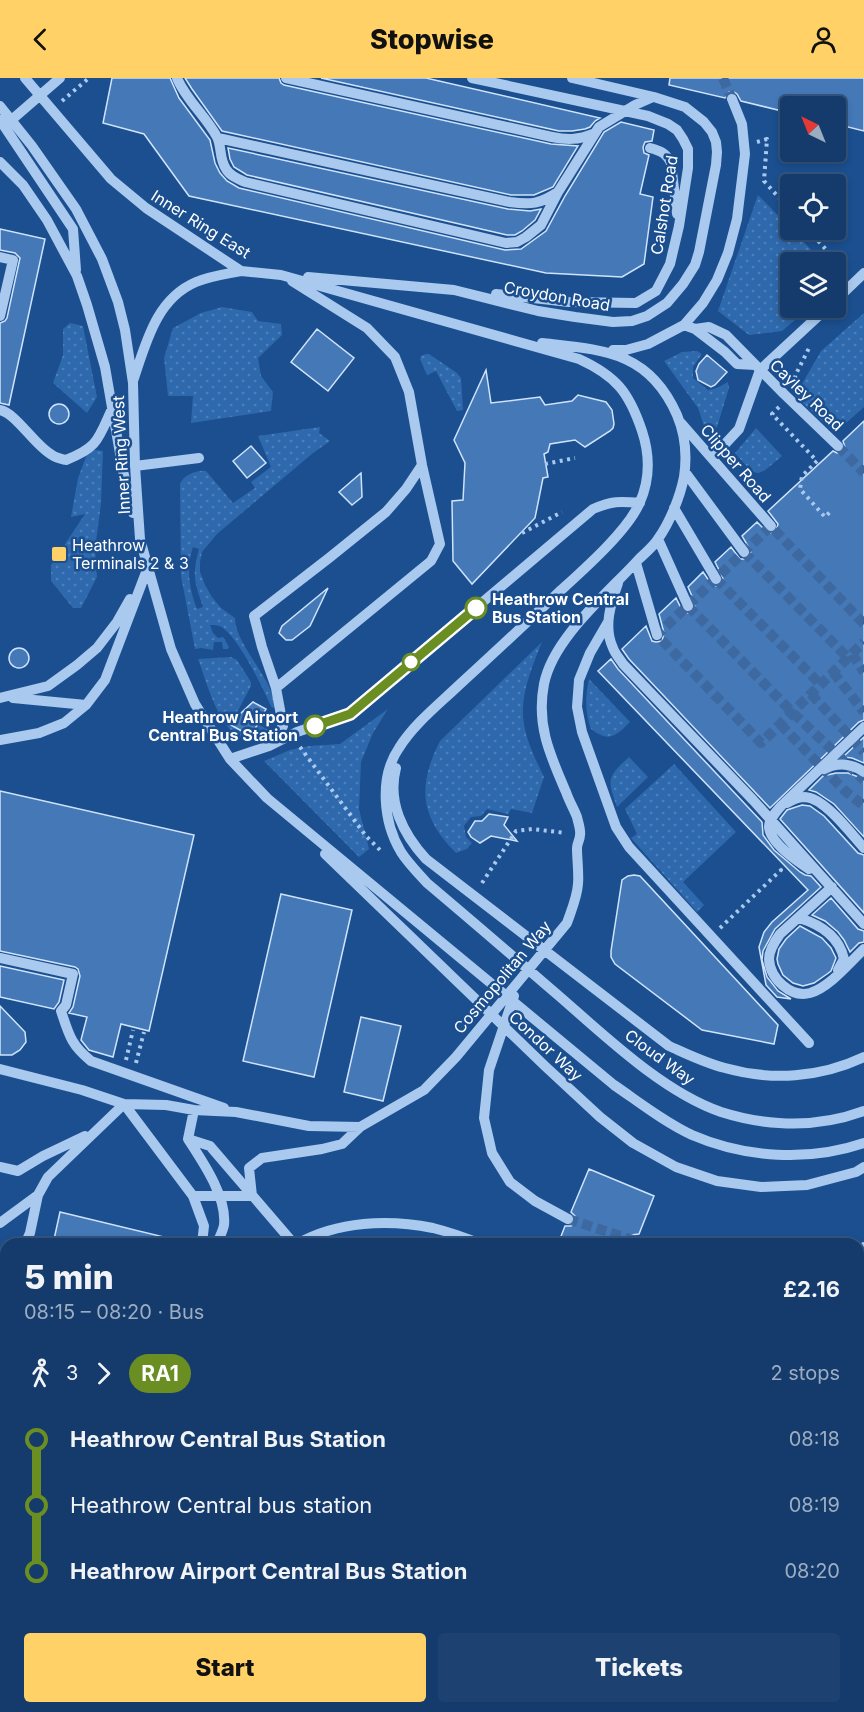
<!DOCTYPE html>
<html lang="en">
<head>
<meta charset="utf-8">
<style>
  :root { --surface:#143b6b; --page:#1d4271; --text:#f1f3f6; --muted:#9dadc1; --line:#33557e; --accent:#ffd166 }
  body { margin:0; font-family:Inter,sans-serif; background:var(--page); color:var(--text); height:100vh; display:flex; flex-direction:column; font-size:22px; white-space:nowrap }
  * { box-sizing:border-box; margin:0 }
  p { font-size:20px; color:var(--muted) }
  .icon { flex:none; width:33px; height:33px; fill:none; stroke:currentColor; stroke-width:2; stroke-linecap:round; stroke-linejoin:round }
  .map { position:relative; flex:1; overflow:hidden }
  .side { position:absolute; left:0px; top:1160px; width:864px; height:476px; display:flex; flex-direction:column; background:var(--surface); border-radius:18px 18px 0 0; box-shadow:0 3px 9px #0003,0 0 0 2px var(--line) }
  .side>* { flex:none }
  .badge { padding:0 12px; border-radius:20px; font-size:21px; line-height:39px }
  .needle { width:39px; rotate:317deg }
  .fabs { position:absolute; left:780px; top:18px; display:grid; gap:12px }
  .fabs a { display:grid; place-items:center; width:66px; height:66px; border-radius:6px; background:var(--surface); box-shadow:0 3px 9px #0003,0 0 0 2px var(--line); font-size:30px }
  .map>.badge { position:absolute; translate:-50% -50%; box-shadow:0 0 0 3px #fff }
  .legs { display:flex; align-items:center; gap:9px; height:66px; padding:0 24px; font-size:20px }
  .legs p { margin-inline-start:auto }
  .summary { display:flex; align-items:center; justify-content:space-between; height:102px; padding:0 24px }
  h1 { font-size:33px; font-weight:800; line-height:45px }
  .primary-button { display:flex; gap:12px; margin-top:auto; padding:12px 24px }
  .primary-button a { flex:1; height:69px; border-radius:6px; background:var(--accent); color:#111; font-size:24px; font-weight:800; line-height:69px; text-align:center }
  .primary-button a+a { background:var(--page); color:var(--text) }
  ul { padding:0 24px; list-style:none }
  li { display:flex; align-items:center; gap:21px; height:66px; font-size:22px }
  li i { display:grid; place-items:center; width:9px; height:100%; margin:0 8px; background:currentColor }
  li i::after { content:''; width:15px; height:15px; margin:-8px; border:4px solid; border-radius:50%; background:var(--surface) }
  li p { margin-inline-start:auto }
  li:first-child i { background:linear-gradient(#0000 50%,currentColor 0) }
  li:last-child i { background:linear-gradient(currentColor 50%,#0000 0) }
  header { display:flex; justify-content:space-between; align-items:center; height:78px; padding:0 24px; background:var(--accent); color:#111; font-size:27px; font-weight:800 }
  .map>svg:first-child { display:block }
</style>
</head>
<body>
<header><svg class="icon" aria-label="back" viewBox="0 0 24 24"><path d="M15 5l-7 7 7 7"/></svg>Stopwise<svg class="icon" aria-label="person" viewBox="0 0 24 24"><circle cx="12" cy="8" r="4"/><path d="M4 21q1-7 8-7t8 7"/></svg></header>
<div class="map">
<svg width="864" height="1634" viewBox="0 0 864 1634">
  <defs>
    <pattern id="grass-dots" width="8" height="8" patternUnits="userSpaceOnUse" patternTransform="scale(1.5)"><rect width="8" height="8" fill="#2e69ad"/><path d="M2 2h.1M6 6h.1" fill="none" stroke="#4d80b9" stroke-width="1.8" stroke-linecap="round"/></pattern>
  </defs>
  <rect width="100%" height="100%" fill="#1b4f8f"/>
  <!-- grass -->
  <path fill="url(#grass-dots)" fill-rule="evenodd" d="M758,117L823,184H790V230H809L782,253L749,257L718,233Z
    M222,229L252,234L258,243L281,246L282,257L258,280L261,298L273,314L271,333L191,345L193,318H168L164,280L173,250L201,235Z
    M864,235V329L835,355L795,318L821,273Z
    M70,245L83,248L97,319L87,335L53,305L63,277V251Z
    M697,273L702,276L693,289V300L708,312L717,310L728,304L729,310L717,349L711,352L705,351L698,330L664,283L682,274Z
    M426,276H429L457,295L461,300L463,332L457,333L436,293L427,297L420,281L421,278Z
    M320,349L319,355L330,363L313,375L217,456L202,474L200,484V494L205,507L212,519L221,530L235,540C235,560 257,585 266,603C271,611 274,620 275,629L272,630C262,609 241,564 223,550C219,547 215,547 210,547L213,555L218,560L223,559L229,569L228,571H223L222,564H214L213,572L201,570L195,571L181,498L180,406C184,397 196,392 206,393L233,425L255,410L251,404L271,389L258,358ZM193,469L199,471C192,498 194,503 203,529L197,531C189,511 186,490 193,469Z
    M756,350L782,378C755,401 758,401 735,375Z
    M89,371L103,373L101,426L95,471L97,499L81,530H73L51,503V487L85,436L71,439L78,400Z
    M542,564C532,589 519,619 524,646C527,665 536,682 544,699L532,735L511,731L508,736L487,731L481,738L471,739L464,748L466,759L472,765L467,771L456,775C420,739 417,708 440,663Z
    M231,579L237,582L251,604V608L232,644L252,655L258,646L271,653C227,687 209,610 198,581Z
    M589,601L630,644C616,658 609,665 591,651C585,636 585,617 589,601Z
    M388,631L373,655L361,684L359,731L369,771L359,779L264,683L290,672L309,668L340,666Z
    M629,679L648,699L617,729C607,701 607,699 629,679Z
    M674,686L736,754L683,804L704,827L697,834L631,760L637,756L625,731Z"/>
  <!-- building -->
  <path fill="#4478b7" stroke="#cfe3fa" stroke-width="1.5" d="M112,0H170L179,20L210,62L215,85L220,95L227,103L239,110L505,172L521,171L546,153L565,118L604,54L621,44L654,52L652,63L645,64L643,69L644,75L649,77L640,116L653,119L644,186L622,199L546,195L189,118L144,56L103,45Z
    M185,0H279L281,5L284,7L551,66L578,68L553,109L534,117H511L222,53L192,11Z
    M321,0H426L600,40L595,43L590,49L585,51L572,53H559Z
    M670,0H864V53L836,46V28H790V35L741,23L737,16L734,14H729L725,20L669,7Z
    M228,70L508,131L530,133L541,131L535,142L522,153L515,157H507L247,97L234,89L230,81Z
    M0,151L45,161L9,327L0,325V245L5,243L7,240L20,180L15,175L0,172Z
    M317,251L354,280L328,313L291,284Z
    M707,277L727,294L715,307L711,309L698,302L696,293L699,286Z
    M486,292L491,325L540,319L545,327L572,323L578,317L606,324L612,332L614,346L613,350L610,353L585,369L575,362L550,366L548,374L544,376L548,399L543,400L535,440L472,506L453,483L452,423L463,422L465,385L454,362Z
    M49 336a10 10 0 1 1 20 0a10 10 0 1 1-20 0Z
    M864,343V642L859,644L770,730L629,581L622,571L646,548L652,563L656,564L662,563L664,555L659,536L676,520L683,534L688,535L694,533L695,525L688,509L703,494L712,507L716,508L720,507L723,500L715,484L731,469L740,481H744L749,480L751,473L742,458L757,444L768,455H772L776,453L778,446L768,433L833,373L837,375L843,374L845,369L843,363Z
    M251,368L266,385L247,400L233,383Z
    M361,395L362,419L352,427L339,414Z
    M328,510L310,548L292,562H286L279,555L282,548Z
    M9 580a10 10 0 1 1 20 0a10 10 0 1 1-20 0Z
    M611,581L618,591L762,744L763,757L774,772L800,794L805,797L811,798L821,809L775,851L763,873L762,882L767,899L778,913L791,921L777,919L766,907L759,869L764,854L772,844L808,812L598,593Z
    M253,624L266,631L251,658L229,646Z
    M864,659V685L852,680L843,679Z
    M836,695H848L864,701V759L834,726L816,714L809,712L823,698Z
    M0,713L194,757L149,953L121,946L113,979L89,972L81,962L87,939L69,935L73,929L80,898L78,891L75,889L0,873Z
    M802,727L810,728L824,738L858,775L864,777V835L780,741L787,732Z
    M489,736L508,739L504,747L517,763L491,758L480,765L471,759L468,754L475,743H482Z
    M634,797L640,798L778,947L774,966L702,952L615,886L611,879V873L622,802L628,798Z
    M281,816L352,832L314,999L243,983Z
    M831,820L858,851L864,853V864L859,865L850,874L844,862L838,854L825,843L812,837Z
    M800,848L822,860L831,870L836,880L831,893L827,896L814,905L803,908L793,905L783,897L778,886L777,881L779,871L786,861Z
    M0,888L64,902L59,924L54,931L0,919Z
    M0,928L25,954L26,964L20,972L12,977H0Z
    M361,939L401,948L383,1023L344,1014Z
    M589,1091L654,1118L639,1156L631,1157L629,1161V1166H558L565,1148H571L575,1144V1138L571,1134Z
    M60,1134L164,1159L163,1166H53Z"/>
  <g fill="none" stroke-linecap="round" stroke-linejoin="round">
    <!-- minor-tunnel -->
    <path stroke="#3d69a0" stroke-width="10" stroke-dasharray="10 5" stroke-linecap="butt" d="M723,0L732,21
      M838,368L864,395
      M744,474L848,580
      M716,501L821,607
      M688,528L792,634L864,702
      M864,546L771,448L657,557L761,665L864,564
      M852,576L864,594
      M833,594L864,634
      M811,616L864,674
      M780,646L844,712L864,728
      M568,1141L636,1163
      M858,1463L864,1470
      M858,1562L864,1574"/>
    <!-- path -->
    <path stroke="#a9c9ee" stroke-width="4" stroke-dasharray="3 4.5" stroke-linecap="butt" d="M62,23L89,0
      M757,64L767,61L764,103L790,132
      M808,152L845,192
      M797,308L795,298L810,268
      M779,329L772,336L817,383L802,398L800,411L825,439L832,432
      M545,386L575,380
      M522,455L562,434
      M300,669L366,758L382,774
      M482,805L516,753L532,751L566,755
      M720,850L781,792L779,791
      M126,982L133,952
      M136,985L144,954
      M0,1335L6,1309
      M0,1347L6,1349"/>
    <!-- minor -->
    <path stroke="#a9c9ee" stroke-width="10" d="M25,0L111,101L146,130L241,193L281,197L579,281C616,298 629,314 642,353C650,377 650,401 640,424C628,453 582,493 558,515C525,546 492,577 458,608C438,627 414,646 399,670C379,699 383,744 401,774C408,785 418,795 427,805C471,842 515,880 559,918C605,958 663,1014 721,1034C740,1040 760,1044 779,1045C808,1047 837,1043 864,1033
      M177,0C186,22 206,38 217,59C222,69 219,81 226,91C230,98 238,101 245,104L506,165L517,164L526,159L541,147L558,114L599,49L635,27L653,19
      M286,0L552,59C567,62 578,62 593,56
      M472,0L648,38L668,46L677,52L683,61L688,71V90L679,148L670,186L656,213L636,225L569,224L496,216
      M0,28L32,68L76,131L102,181L118,224L125,252L133,305L135,388L140,461L171,571L195,626L230,681L267,720L614,1007C639,1024 664,1044 692,1057C745,1080 809,1084 864,1065
      M0,42L73,151L76,192
      M8,45L60,0
      M218,60L510,124C531,127 540,126 558,114
      M650,70C661,73 666,75 671,85L677,136
      M0,84L23,107L47,142L77,198L87,227L105,289L123,393L133,435
      M0,179L13,182L0,238
      M308,199L454,212L538,233L575,239L613,244L632,243L647,238L667,225L683,206L695,187L699,174L716,87L717,74L716,64L712,54L704,44L685,29L654,19L572,0
      M836,222L864,195
      M684,247L695,251L709,249L726,257L784,316L838,368
      M695,251L725,274L737,286L755,287
      M613,272H626L648,266L684,247L703,225L717,202L728,175L737,141L745,76L742,46L732,21
      M133,303C146,265 156,221 196,204C210,198 226,196 241,193
      M0,332C16,335 35,368 52,377C56,380 62,381 66,382C97,370 98,362 111,333
      M681,345L771,448
      M712,380L739,351L760,292L827,230
      M135,388L199,380
      M685,394L744,474
      M674,430L716,501
      M658,461L688,528
      M636,485L657,557
      M618,505C611,525 603,549 613,570C615,576 620,581 623,586L753,722L864,846
      M608,544L590,575L579,602L577,629L582,654L616,749L629,769L809,965
      M276,610L431,483L440,466L422,387L409,314L395,279L367,250L292,203
      M0,620L48,608L77,587L97,570L117,544L130,521
      M13,620L86,627
      M0,662L39,655L64,645L86,627L105,602L148,489
      M271,665L283,648L276,610L262,569L254,538L329,480L386,434L406,411L422,387
      M230,681L269,668L297,654L350,636L593,431C612,423 619,423 640,425
      M396,690C387,724 403,756 426,781L669,968C687,976 705,985 725,990C771,1003 820,1000 864,979
      M824,691C838,684 851,685 864,694
      M787,725C792,722 799,719 805,719C825,720 851,756 864,770
      M325,776L546,989L600,1039L633,1065L676,1089L717,1103L761,1109L807,1107L856,1094L864,1089
      M809,791C797,783 770,765 769,749C769,741 776,734 781,728L864,649
      M832,809L780,856C775,863 769,872 769,881C770,901 791,920 810,915C830,909 849,885 864,871
      M799,840C819,846 839,858 844,881L838,892
      M0,880L73,896L66,927L61,933C69,957 71,967 91,983L224,1030
      M514,918L489,992L484,1040L492,1075L510,1104L535,1123L568,1141
      M0,991L82,1012L124,1026L193,1118L204,1148L202,1166
      M194,1032L188,1061C203,1084 227,1119 224,1147C223,1153 219,1160 217,1166
      M188,1061L210,1068L294,1166
      M0,1089L18,1093L43,1078L85,1058
      M193,1118H252
      M252,1118L249,1090L262,1080L322,1071L342,1066L360,1049
      M0,1145L38,1117
      M636,1163L643,1166
      M25,1166L30,1155L38,1117L48,1099L124,1026L166,1027L194,1032L236,1034L309,1048L360,1049L424,1012L456,979L567,845C571,833 577,820 578,806C579,794 577,782 577,770C577,765 580,762 580,757C581,752 578,744 577,739C574,731 569,723 566,714C550,677 536,647 544,606C553,560 608,515 639,481C645,475 653,469 658,461C670,444 680,419 684,399C687,379 685,356 677,337C649,273 603,272 542,265
      M297,1166C338,1143 388,1141 433,1150C449,1154 466,1160 481,1166
      M858,1174L864,1169
      M0,1191L6,1187
      M0,1233H6
      M858,1245L864,1244
      M858,1265L864,1267
      M858,1592L864,1598
      M517,1629L522,1634
      M413,1634L418,1629"/>
  </g>
  <g fill="none" stroke-linecap="round" stroke-linejoin="round">
    <!-- line-1 casing -->
    <g stroke="#fff" stroke-width="14">
      <path id="line-1" d="M315,648L350,636L476,530"/>
    </g>
    <!-- line-1 -->
    <use href="#line-1" stroke="#6b8e23" stroke-width="9"/>
  </g>
  <!-- markers -->
  <rect fill="#ffd166" stroke="#1b4f8f" stroke-width="2" x="51" y="468" width="16" height="16" rx="3"/>
  <g fill="#fff" stroke="#6b8e23" stroke-width="3">
    <circle cx="476" cy="530" r="10"/>
    <circle cx="411" cy="584" r="8"/>
    <circle cx="315" cy="648" r="10"/>
  </g>
  <g text-anchor="middle" dominant-baseline="central" stroke-width="5" stroke-linejoin="round" paint-order="stroke">
    <!-- street labels -->
    <g font-size="16" fill="#fff" stroke="#1b4f8f">
      <text transform="translate(664 127) rotate(-81)">Calshot Road</text>
      <text transform="translate(201 146) rotate(32)">Inner Ring East</text>
      <text transform="translate(557 218) rotate(10)">Croydon Road</text>
      <text transform="translate(807 317) rotate(44)">Cayley Road</text>
      <text transform="translate(121 377) rotate(-93)">Inner Ring West</text>
      <text transform="translate(736 385) rotate(49)">Clipper Road</text>
      <text transform="translate(502 899) rotate(-50)">Cosmopolitan Way</text>
      <text transform="translate(546 968) rotate(43)">Condor Way</text>
      <text transform="translate(660 979) rotate(36)">Cloud Way</text>
    </g>
    <!-- poi labels -->
    <g font-size="16" fill="#fff" stroke="#1b4f8f" text-anchor="start">
      <text x="72" y="467">Heathrow<tspan x="72" dy="18">Terminals 2 &amp; 3</tspan></text>
    </g>
    <!-- stop labels -->
    <g font-size="16" font-weight="bold" fill="#fff" stroke="#1b4f8f" text-anchor="start">
      <text x="492" y="521">Heathrow Central<tspan x="492" dy="18">Bus Station</tspan></text>
      <text x="298" y="639" text-anchor="end">Heathrow Airport<tspan x="298" dy="18">Central Bus Station</tspan></text>
    </g>
  </g>
</svg>
<div class="fabs">
<a><svg class="needle" viewBox="-14 -14 28 28"><path d="M0-13l5 13h-10z" fill="#e53935"/><path d="M0 13l5-13h-10z" fill="#9dadc1"/></svg></a>
<a><svg class="icon" aria-label="locate" viewBox="0 0 24 24"><circle cx="12" cy="12" r="6"/><path d="M12 2v4M12 18v4M2 12h4M18 12h4"/></svg></a>
<a><svg class="icon" aria-label="layers" viewBox="0 0 24 24"><path d="M12 4l9 5-9 5-9-5zM3 14l9 5 9-5"/></svg></a>
</div>
<section class="side">
<div class="summary"><div><h1>5 min</h1><p>08:15 – 08:20 · Bus</p></div><b>£2.16</b></div>
<div class="legs"><svg class="icon" aria-label="walk" viewBox="0 0 24 24"><circle cx="13" cy="4" r="2"/><path d="M13 8l-2 6 4 7M11 14l-3 7M7 12l3-4h3l4 4"/></svg>3<svg class="icon" aria-label="forward" viewBox="0 0 24 24"><path d="M9 5l7 7-7 7"/></svg><b class="badge" style="background:#6b8e23;color:#fff">RA1</b><p>2 stops</p></div>
<ul>
<li><i style="color:#6b8e23"></i><b>Heathrow Central Bus Station</b><p>08:18</p></li>
<li><i style="color:#6b8e23"></i><span>Heathrow Central bus station</span><p>08:19</p></li>
<li><i style="color:#6b8e23"></i><b>Heathrow Airport Central Bus Station</b><p>08:20</p></li>
</ul>
<div class="primary-button"><a>Start</a><a>Tickets</a></div>
</section>
</div>
</body>
</html>
